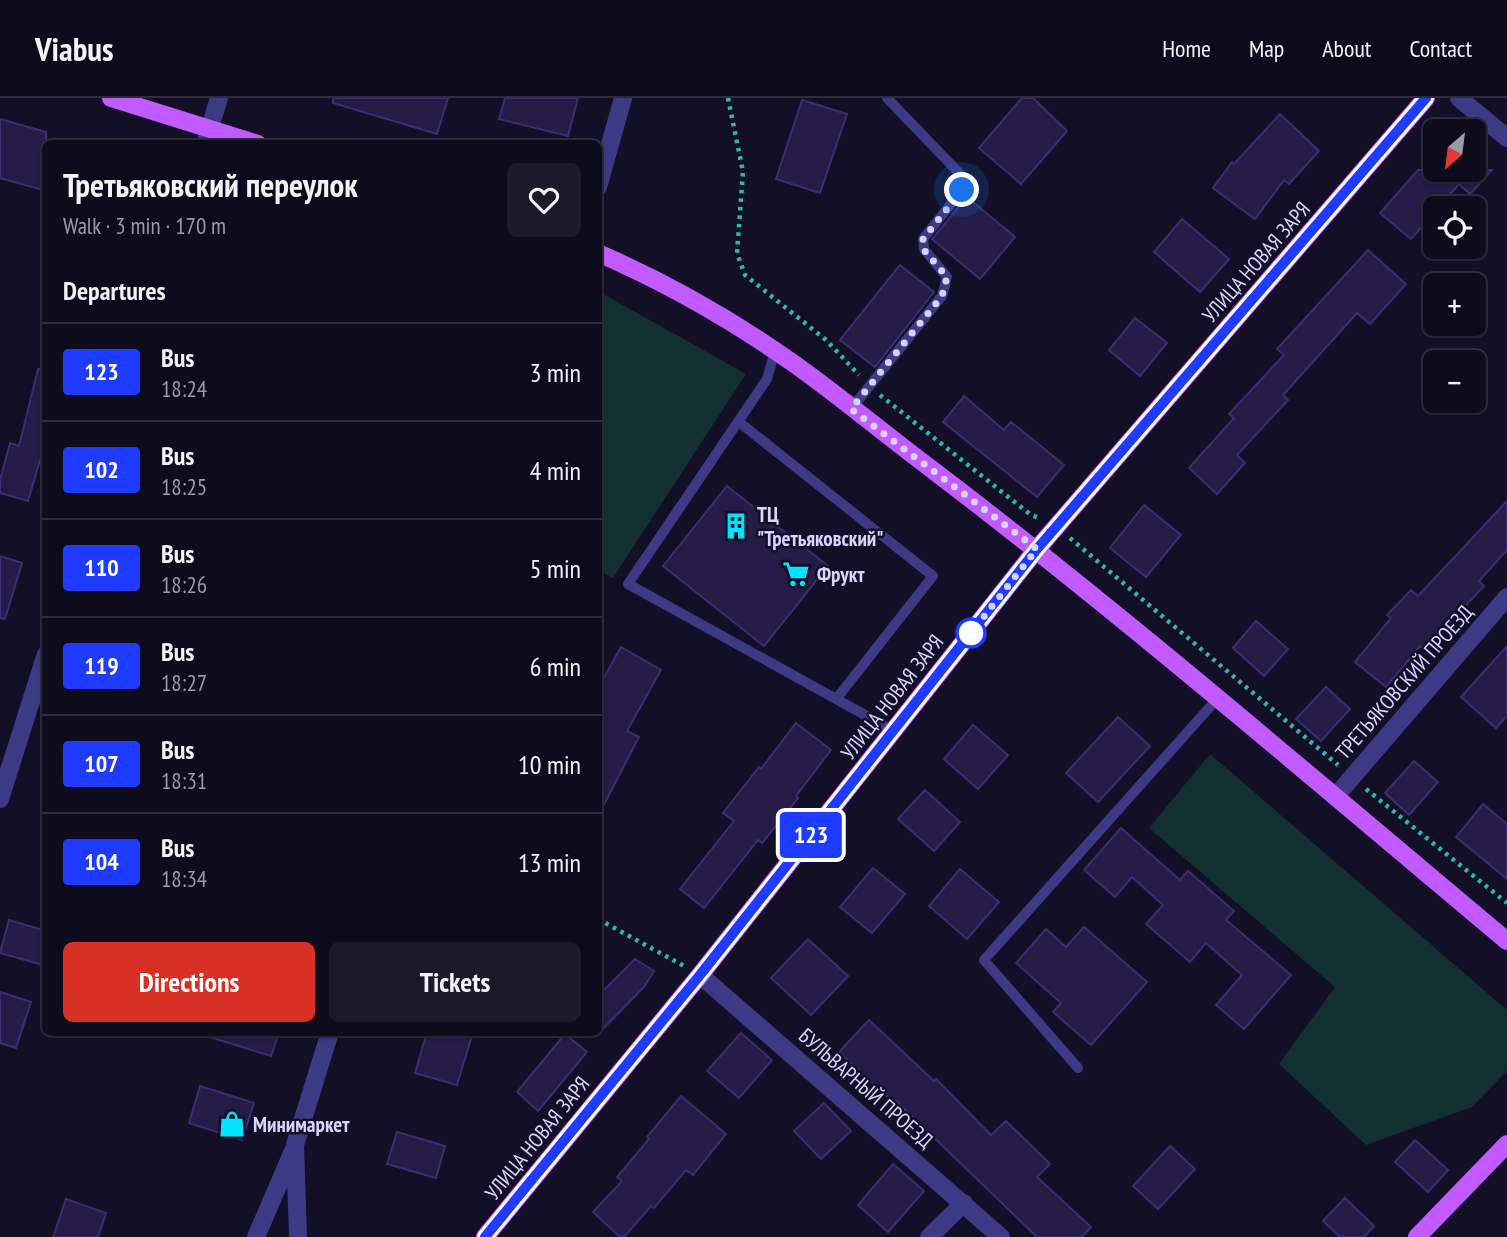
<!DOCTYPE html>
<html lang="en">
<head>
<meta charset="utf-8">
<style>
  :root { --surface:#0e0b1c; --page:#1c1929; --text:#f1f3f6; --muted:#9b9ba3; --line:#2e2b3b; --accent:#d93025 }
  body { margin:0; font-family:"PT Sans Narrow",sans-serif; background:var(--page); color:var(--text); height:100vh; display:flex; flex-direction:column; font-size:26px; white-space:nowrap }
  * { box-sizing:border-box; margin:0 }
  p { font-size:23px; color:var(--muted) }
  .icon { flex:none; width:38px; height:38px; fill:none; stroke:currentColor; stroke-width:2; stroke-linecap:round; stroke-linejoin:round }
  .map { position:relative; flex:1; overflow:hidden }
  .side { position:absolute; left:42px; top:42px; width:560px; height:896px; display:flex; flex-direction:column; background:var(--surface); border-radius:10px; box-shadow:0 2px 5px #0004,0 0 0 2px var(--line) }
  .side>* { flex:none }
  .badge { padding:0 14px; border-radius:5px; font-size:24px; line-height:46px }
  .needle { width:46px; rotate:208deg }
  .fabs { position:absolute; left:1423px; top:21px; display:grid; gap:14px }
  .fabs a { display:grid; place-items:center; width:63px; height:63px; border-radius:10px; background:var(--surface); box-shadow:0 2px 5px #0004,0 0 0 2px var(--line); font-size:35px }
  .you { position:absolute; width:35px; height:35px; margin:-18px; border:5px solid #fff; border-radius:50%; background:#1a73e8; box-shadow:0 0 0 10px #1a73e833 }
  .map>.badge { position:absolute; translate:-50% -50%; box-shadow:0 0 0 4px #fff }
  h2 { padding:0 21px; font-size:26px; line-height:63px }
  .round { display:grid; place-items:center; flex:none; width:74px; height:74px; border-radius:10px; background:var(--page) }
  .overview { display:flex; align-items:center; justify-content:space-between; height:119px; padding:0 21px }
  h1 { font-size:33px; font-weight:700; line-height:52px }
  .primary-button { display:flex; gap:14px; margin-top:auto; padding:14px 21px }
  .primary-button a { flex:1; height:80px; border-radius:10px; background:var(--accent); color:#fff; font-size:28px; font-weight:700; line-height:80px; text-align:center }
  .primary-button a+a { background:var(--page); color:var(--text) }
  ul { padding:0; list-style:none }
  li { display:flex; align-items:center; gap:21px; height:98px; padding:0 21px; border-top:2px solid var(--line) }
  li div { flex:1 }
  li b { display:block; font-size:26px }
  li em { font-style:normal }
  li .badge { min-width:77px; font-weight:700; text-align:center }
  header { display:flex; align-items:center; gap:42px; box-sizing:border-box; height:98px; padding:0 35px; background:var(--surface); border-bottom:2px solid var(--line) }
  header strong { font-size:33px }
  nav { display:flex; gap:38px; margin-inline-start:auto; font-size:24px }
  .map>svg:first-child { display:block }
</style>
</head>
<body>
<header>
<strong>Viabus</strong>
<nav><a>Home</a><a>Map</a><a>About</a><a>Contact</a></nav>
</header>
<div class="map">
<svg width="1507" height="1139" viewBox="0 0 1507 1139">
  <rect width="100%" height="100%" fill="#130f26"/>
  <!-- green -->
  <path fill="#12302f" d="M598,193L746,276L613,480L599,473Z
    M1210,656L1507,912V973L1472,1009L1366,1047L1279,966L1335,889L1149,730Z"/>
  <!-- building -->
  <path fill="#241b47" stroke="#3b2d73" stroke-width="2" d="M333,0H448L437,36L333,5Z
    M505,0H578L568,38L499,21Z
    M1022,0H1033L1067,33L1021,86L979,50Z
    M802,2L847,16L820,95L776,81Z
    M1280,16L1319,53L1289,86L1284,82L1255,121L1213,90L1232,64L1234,66Z
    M0,21L46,34V93L0,80Z
    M1418,72H1492L1470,96L1459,86L1438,110H1435V114L1411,141L1380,115Z
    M967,99L1015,139L980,181L932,141Z
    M1182,121L1229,161L1200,194L1154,154Z
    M1368,152L1406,186L1370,226L1357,215L1283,297L1288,302L1237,357L1245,365L1217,396L1189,370L1234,320L1229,316L1284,257L1277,251Z
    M900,167L934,194L875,269L840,242Z
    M1135,220L1167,245L1140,278L1109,252Z
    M38,271L46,272V342L28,403L0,395V382L10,345L19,348Z
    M964,298L1004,332L1011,324L1064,367L1037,399L943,324Z
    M727,388L828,468L764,548L663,468Z
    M1507,403V452L1479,483L1484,488L1424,552L1420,548L1386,589L1355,564L1391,520L1387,517L1411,492L1418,498Z
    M1144,407L1181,437L1146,479L1110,450Z
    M0,458L22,465L5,521L0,520Z
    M1256,523L1288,551L1264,578L1233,550Z
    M1507,548V618L1496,630L1461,599Z
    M621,549L661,572L627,633L639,639L598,718V590Z
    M1326,589L1350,611L1321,643L1296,621Z
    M1118,619L1150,648L1098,704L1066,675Z
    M796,625L831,652L796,698L798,700L762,745L758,742L704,810L680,791L734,723L723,715L759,669L761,671Z
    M973,627L1008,657L978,691L944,661Z
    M1414,663L1438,684L1409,717L1385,695Z
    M925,692L960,724L934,753L898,721Z
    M1483,706L1507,726V781L1456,739Z
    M1121,730L1180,782L1188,773L1234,813L1226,822L1291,877L1244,931L1216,907L1242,877L1206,845L1190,864L1146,826L1163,807L1132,779L1115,799L1084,772Z
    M873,770L905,796L872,835L840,809Z
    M960,771L999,804L967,841L929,808Z
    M9,822L46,833V868L0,855Z
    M1084,829L1147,884L1091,947L1053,914L1061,905L1016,865L1046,831L1066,849Z
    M808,841L848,878L811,917L771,880Z
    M635,861L654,873L644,889L598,936V898Z
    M0,894L31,904L16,950L0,945Z
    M869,922L934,983L936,981L991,1037L1006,1023L1050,1066L1037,1079L1091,1129L1082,1139H1037L896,1003L894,1005L839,954Z
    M211,934H279L271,958L210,939Z
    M427,934H473L457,987L415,975Z
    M741,935L772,962L739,1000L707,973Z
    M565,936L587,954L538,1013L517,994Z
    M200,988L254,1005L242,1042L189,1025Z
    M681,998L726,1036L693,1077L686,1072L654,1110L651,1108L624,1139H620L593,1114L622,1083L617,1079L649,1041L647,1039Z
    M824,1005L851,1033L821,1061L794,1033Z
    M397,1034L445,1048L436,1080L387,1066Z
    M1415,1042L1448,1072L1428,1094L1395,1064Z
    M1170,1048L1195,1071L1158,1111L1133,1088Z
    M893,1066L924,1093L888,1134L858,1107Z
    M1345,1100L1374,1128L1364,1139H1340L1323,1123Z
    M66,1101L106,1115L98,1139H53Z"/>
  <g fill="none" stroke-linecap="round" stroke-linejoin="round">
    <!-- path -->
    <path stroke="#2fb8b0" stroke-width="4.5" stroke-dasharray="3.5 5" stroke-linecap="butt" d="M728,0L743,74L737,155L745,177L826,242L859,277
      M880,297L1031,417L1039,420
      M1070,440L1338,667
      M1366,691L1507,805
      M598,821L684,868"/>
    <!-- service -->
    <path stroke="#3d3a85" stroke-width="10" d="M775,253L767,281L628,486L894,633
      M851,311L942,198L947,179L924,151L923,141L962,92V78L887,0
      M739,324L933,478L837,600
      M1078,970L984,862L1217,601"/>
    <!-- minor -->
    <path stroke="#3d3a85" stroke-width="18" d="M1459,0L1507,40
      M205,46L219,0
      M598,89L623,0
      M1335,699L1507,499
      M0,701L46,556
      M700,877L1001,1139
      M256,1139L293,1053
      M298,1139L295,1047L330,934
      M929,1139L964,1105"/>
    <!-- primary -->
    <path stroke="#c25bff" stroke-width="18" d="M111,0L258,46
      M598,155C667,185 732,222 793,265C841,299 887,338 934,373C1131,523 1318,685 1507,843
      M485,1139L700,877L1037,451L1426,0
      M1417,1139L1507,1046"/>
  </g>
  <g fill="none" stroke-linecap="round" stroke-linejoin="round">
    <!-- line casing -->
    <g stroke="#fff" stroke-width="16">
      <path id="line" d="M485,1139L700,877L1037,451L1426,0"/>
    </g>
    <!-- line -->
    <use href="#line" stroke="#1f3bff" stroke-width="10"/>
    <!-- walk -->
    <path stroke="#d9d4ff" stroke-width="7" stroke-dasharray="0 12.6" d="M962,92L923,141L924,152L947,179L942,198L851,311L1037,451L971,535"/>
  </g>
  <!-- icons -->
  <defs>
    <g id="building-bare" transform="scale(2.1)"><path d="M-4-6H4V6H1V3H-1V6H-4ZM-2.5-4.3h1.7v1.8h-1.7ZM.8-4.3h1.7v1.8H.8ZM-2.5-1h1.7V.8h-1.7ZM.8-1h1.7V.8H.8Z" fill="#00e5ff" stroke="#130f26" stroke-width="2.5" paint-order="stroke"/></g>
    <g id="supermarket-bare" transform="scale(2.1)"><path d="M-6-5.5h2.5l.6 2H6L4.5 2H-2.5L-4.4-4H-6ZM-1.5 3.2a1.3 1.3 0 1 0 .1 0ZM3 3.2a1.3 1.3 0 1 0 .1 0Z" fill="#00e5ff" stroke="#130f26" stroke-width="2.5" paint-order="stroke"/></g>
    <g id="shop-bare" transform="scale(2.1)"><path d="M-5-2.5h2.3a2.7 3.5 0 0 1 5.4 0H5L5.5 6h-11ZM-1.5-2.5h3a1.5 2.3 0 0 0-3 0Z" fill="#00e5ff" stroke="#130f26" stroke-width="2.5" paint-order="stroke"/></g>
  </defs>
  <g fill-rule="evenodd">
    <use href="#building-bare" x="736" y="428"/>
    <use href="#supermarket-bare" x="796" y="476"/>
    <use href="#shop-bare" x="232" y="1026"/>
  </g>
  <!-- markers -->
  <circle fill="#fff" stroke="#1f3bff" stroke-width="3.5" cx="971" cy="535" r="14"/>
  <g text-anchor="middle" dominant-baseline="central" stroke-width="5" stroke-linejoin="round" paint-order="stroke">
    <!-- street labels -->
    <g font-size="21" fill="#d9d4ff" stroke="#130f26">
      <text transform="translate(1256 164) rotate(-49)">УЛИЦА НОВАЯ ЗАРЯ</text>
      <text transform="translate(1404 584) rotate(-49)">ТРЕТЬЯКОВСКИЙ ПРОЕЗД</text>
      <text transform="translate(892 599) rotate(-52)">УЛИЦА НОВАЯ ЗАРЯ</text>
      <text transform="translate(866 990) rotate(41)">БУЛЬВАРНЫЙ ПРОЕЗД</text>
      <text transform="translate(537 1040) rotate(-51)">УЛИЦА НОВАЯ ЗАРЯ</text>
    </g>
    <!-- poi labels -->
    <g font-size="21" font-weight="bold" fill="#d9d4ff" stroke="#130f26" text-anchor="start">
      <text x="757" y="416">ТЦ<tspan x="757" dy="24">"Третьяковский"</tspan></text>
      <text x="817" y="476">Фрукт</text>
      <text x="253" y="1026">Минимаркет</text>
    </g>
  </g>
</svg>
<div class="fabs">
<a><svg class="needle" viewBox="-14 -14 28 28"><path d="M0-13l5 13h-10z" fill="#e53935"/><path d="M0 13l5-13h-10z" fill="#9b9ba3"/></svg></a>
<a><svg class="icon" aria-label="locate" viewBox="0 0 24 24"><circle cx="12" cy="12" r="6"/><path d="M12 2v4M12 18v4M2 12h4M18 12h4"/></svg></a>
<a>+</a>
<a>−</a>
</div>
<div class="you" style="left:962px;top:92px"></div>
<b class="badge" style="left:811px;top:737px;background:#1f3bff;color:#fff">123</b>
<section class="side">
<div class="overview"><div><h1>Третьяковский переулок</h1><p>Walk · 3 min · 170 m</p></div><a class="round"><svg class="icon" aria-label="heart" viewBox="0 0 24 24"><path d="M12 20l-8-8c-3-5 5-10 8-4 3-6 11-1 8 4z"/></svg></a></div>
<h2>Departures</h2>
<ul>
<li><span class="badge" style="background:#1f3bff;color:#fff">123</span><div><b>Bus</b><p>18:24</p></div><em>3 min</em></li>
<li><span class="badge" style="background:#1f3bff;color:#fff">102</span><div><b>Bus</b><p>18:25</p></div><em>4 min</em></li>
<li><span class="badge" style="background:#1f3bff;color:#fff">110</span><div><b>Bus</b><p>18:26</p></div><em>5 min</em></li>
<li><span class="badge" style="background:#1f3bff;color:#fff">119</span><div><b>Bus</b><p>18:27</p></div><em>6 min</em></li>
<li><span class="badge" style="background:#1f3bff;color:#fff">107</span><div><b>Bus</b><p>18:31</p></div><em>10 min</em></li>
<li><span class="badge" style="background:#1f3bff;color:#fff">104</span><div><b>Bus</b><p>18:34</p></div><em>13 min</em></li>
</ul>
<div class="primary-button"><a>Directions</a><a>Tickets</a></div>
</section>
</div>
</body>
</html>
